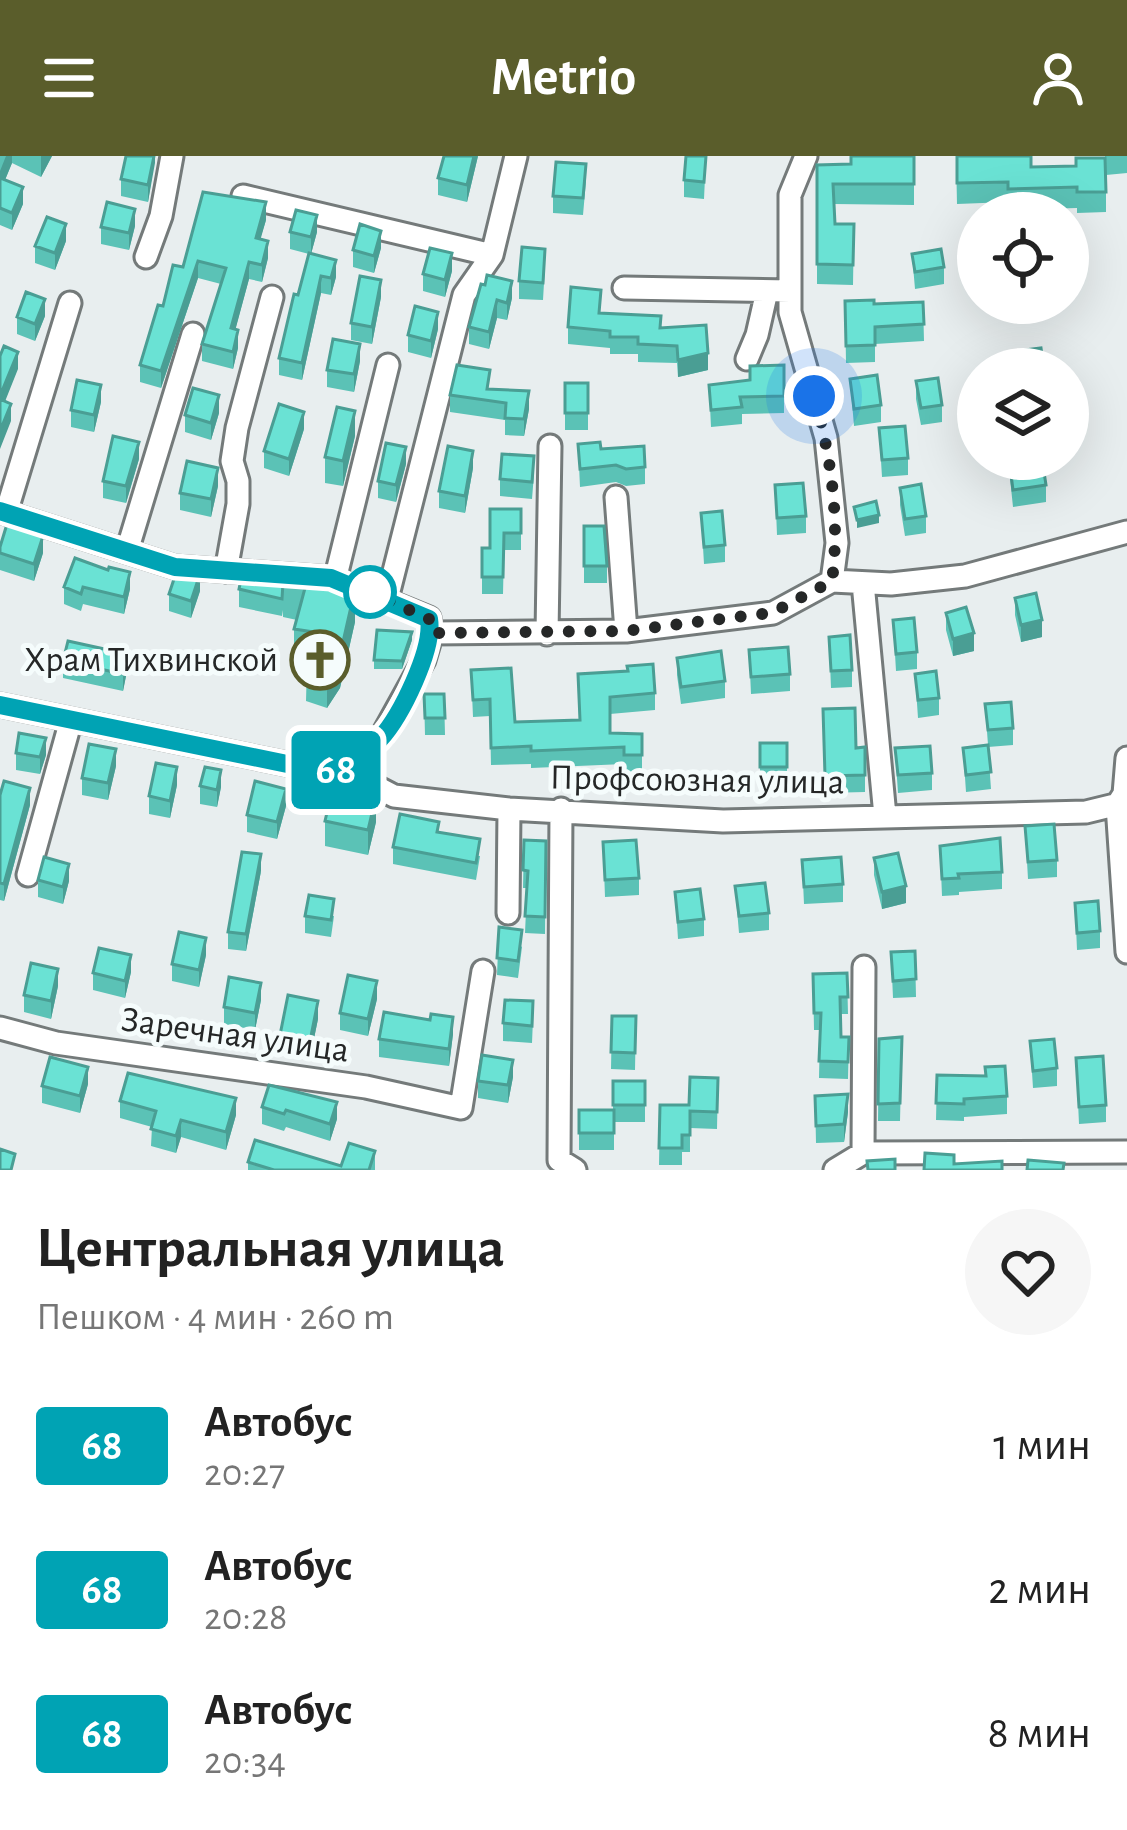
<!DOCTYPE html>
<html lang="ru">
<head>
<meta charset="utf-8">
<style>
  :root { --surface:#fff; --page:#f6f6f6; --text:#222; --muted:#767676; --accent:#5a5d2b }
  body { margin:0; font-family:"Alegreya Sans",sans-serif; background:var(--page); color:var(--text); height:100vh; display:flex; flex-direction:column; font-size:45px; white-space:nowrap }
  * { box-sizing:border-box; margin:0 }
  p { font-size:39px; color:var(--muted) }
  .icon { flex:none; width:66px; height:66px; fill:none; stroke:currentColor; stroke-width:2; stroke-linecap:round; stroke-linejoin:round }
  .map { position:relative; height:1014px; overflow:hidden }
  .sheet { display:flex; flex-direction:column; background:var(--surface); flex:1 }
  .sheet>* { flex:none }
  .badge { padding:0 24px; border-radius:9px; font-size:42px; line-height:78px }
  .controls { position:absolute; left:957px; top:36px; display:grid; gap:24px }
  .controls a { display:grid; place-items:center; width:132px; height:132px; border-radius:50%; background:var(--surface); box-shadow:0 12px 48px #0002; font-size:60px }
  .you { position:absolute; width:60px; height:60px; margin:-30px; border:9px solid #fff; border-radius:50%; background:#1a73e8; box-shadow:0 0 0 18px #1a73e833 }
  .map>.badge { position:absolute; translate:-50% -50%; box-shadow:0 0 0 6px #fff }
  .round { display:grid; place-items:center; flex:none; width:126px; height:126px; border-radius:63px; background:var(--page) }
  .headline { display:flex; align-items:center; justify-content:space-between; height:204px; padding:0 36px }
  h1 { font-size:57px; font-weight:700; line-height:90px }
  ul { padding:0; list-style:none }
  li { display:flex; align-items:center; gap:36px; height:144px; padding:0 36px }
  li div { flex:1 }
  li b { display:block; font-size:45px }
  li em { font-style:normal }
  li .badge { min-width:132px; font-weight:700; text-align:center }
  header { display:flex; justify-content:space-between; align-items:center; height:156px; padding:0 36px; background:var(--accent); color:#fff; font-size:54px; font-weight:700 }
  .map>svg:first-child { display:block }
</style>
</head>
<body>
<header><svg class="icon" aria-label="menu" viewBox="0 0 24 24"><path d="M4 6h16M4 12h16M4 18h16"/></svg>Metrio<svg class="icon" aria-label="person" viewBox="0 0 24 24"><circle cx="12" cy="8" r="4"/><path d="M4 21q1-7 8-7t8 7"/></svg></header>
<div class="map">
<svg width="1127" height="1014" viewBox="0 0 1127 1014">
  <rect width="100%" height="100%" fill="#e8eeef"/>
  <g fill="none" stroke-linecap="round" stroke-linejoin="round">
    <!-- minor casing -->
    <g stroke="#747a7a" stroke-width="27">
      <path id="minor" d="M806,0L790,39V156L826,282L837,387L832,425
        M243,40L492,99
        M146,101L161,60L172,0
        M624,132L790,135
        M747,203L757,179L767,135
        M616,341L626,475
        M0,355L175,411L331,422L429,462L432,477
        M6,357L70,147
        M127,395L193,178
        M226,415L238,348V325L232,305L237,272L272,141
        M335,424L388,209
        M863,427L885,660
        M387,443L464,139L492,99L516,0
        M432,477L626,475L773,457L832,425L891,428L965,420L1127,376
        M547,478L550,290
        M0,549L297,610L344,614L394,640L509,653L723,665L1086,656L1127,646
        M1127,602L1124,638L1117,649L1127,796
        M344,614L382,580L424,504L432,477
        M561,653L559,1004L575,1014
        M28,719L71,564
        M508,757L509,653
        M0,872L56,887L366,931L461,952L483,815
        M863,997L864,811
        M835,1014L863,997L1127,996"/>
    </g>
    <!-- minor -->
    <use href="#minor" stroke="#fff" stroke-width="21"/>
  </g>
  <!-- wall -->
  <path fill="#5bc2b6" d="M0,0H52L41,21L12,7L5,24L23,48L12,74L0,69Z
    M155,0L148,46L121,40V23Z
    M478,0L467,46L438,39V22Z
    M706,0L704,43L684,41V24Z
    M914,0V49L834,48L835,68H854L853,129L817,128V9L851,8Z
    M956,0L1031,11L1076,10L1105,2V0H1127V17L1106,19V11V56L1077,57V52L1008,54V46L957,48Z
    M586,25L583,59L553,57V40Z
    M266,64L260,83L268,102L262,126L249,123L235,174L238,192L233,213L202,205V188L221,128L198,122L161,232L140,226V209L163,150L183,111Z
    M135,70L129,94L101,88V71Z
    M290,76H317L311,98L336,121L331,139L321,137L302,224L279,219V202L309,98L290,93Z
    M66,85L55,114L35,107V90Z
    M381,92L374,117L353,111V94Z
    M912,98L944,111V128L915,133Z
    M545,110L543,144L519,143V125Z
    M452,115L445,141L423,135V118Z
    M481,128L512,142L507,164L497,162L489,193L469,188V171Z
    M381,141L372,188L351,184V167Z
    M845,145L874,148L923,146L924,185L875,188V206L846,207Z
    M601,157L660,172L708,214L678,221L677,207L638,206V198H610V192L568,188V171Z
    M45,160L35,185L17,178V161Z
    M438,173L431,202L408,196V179Z
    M360,205L354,236L327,231V214Z
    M784,209V257L742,258V268L711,271L709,229L750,224Z
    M850,223L881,249V266L854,270Z
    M916,225L942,249V266L921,269L916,243Z
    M565,227H588V274H565Z
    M490,233L529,253L524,280L505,279V264L450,256V239Z
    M101,246L94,276L71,271V254Z
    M219,257L211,284L185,276V259Z
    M879,272L908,302V319L882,321Z
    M304,273L289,320L264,312V295Z
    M355,280L343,330L325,327V301Z
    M578,288L601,293L645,311V328L626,330L616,326L580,331Z
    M139,303L126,347L103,342V325Z
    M1008,303L1046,329V346L1013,351Z
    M406,308L396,346L378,342V325Z
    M473,312L465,357L439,352V335Z
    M534,318L532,343L500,340V323Z
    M775,329L806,360V377L777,379Z
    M218,330L211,361L180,354V337Z
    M900,332L926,360V377L905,380L900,349Z
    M521,353V394H504L503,438H482V392H490Z
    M701,357L725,389V406L704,408Z
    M584,370L607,410V427H584Z
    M0,391L43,397L34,425L0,414Z
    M75,402L130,433L124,458L83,448L81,455L64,448V431Z
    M319,418L355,466L340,532L327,552L306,545L307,508L294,506V473L297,464L283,461V454L282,460L239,451V433L287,426Z
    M200,435L191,462L169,455V438Z
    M1015,442L1042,481L1021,486L1015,459Z
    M946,457L974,495L953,500L946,474Z
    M893,464L917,496V513L896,515Z
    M829,481L852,514V531L831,532Z
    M412,484L402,513H374V504Z
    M749,494L790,518V535L751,538Z
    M677,502L725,525V542L681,548L677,519Z
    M63,505L127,515L123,535L63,522Z
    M471,514L515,566L579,564L578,518L655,537V554L610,558V577L642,578V616H624V608L531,612V608L491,609L490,560L473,561Z
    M915,518L939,542V559L918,562Z
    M424,538H444L445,579H425Z
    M985,548L1013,572V589L988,591L991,633L966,636L963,592L988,589Z
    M823,553L856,592L865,591V636L825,637Z
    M760,587H787V628H760Z
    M895,592L932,617V634L898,637Z
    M16,597L46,599L40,618L16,614Z
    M116,610L108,644L82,639V622Z
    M177,629L170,662L149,658V640Z
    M200,630L221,631L217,651L200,648Z
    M0,639L30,649L4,745L0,744Z
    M286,650L277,683L247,676V659Z
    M325,665L376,666L368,699L325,690Z
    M1025,670L1057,704V721L1028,723Z
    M524,684L546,685L545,778L525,777L527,732H523Z
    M603,686L639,722V739L605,741Z
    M940,690L1002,716V733L959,736V739L942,740Z
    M393,691L480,700L476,724L393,708Z
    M874,702L906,747L882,753L874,719Z
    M802,704L843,728V746L804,748Z
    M261,715L246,795L228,793V776Z
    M38,724L69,725L63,748L38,741Z
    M735,730L769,757V774L739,777Z
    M675,736L704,763V780L678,783Z
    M1075,747L1100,775V792L1077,794Z
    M305,760H334L331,781L305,777Z
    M499,771L522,791L518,822L497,819Z
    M915,795L916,841L893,842L891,796Z
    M206,799L199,831L172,825V808Z
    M131,816L125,842L93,834V817Z
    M847,817L848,858H841V881H849L848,923L819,922L820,874H814L813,818Z
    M58,830L51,863L24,856V839Z
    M377,843L368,880L340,874V857Z
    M261,844L255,874L224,868V851Z
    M612,860H636L635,914L611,913Z
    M318,863L310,902L280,896V879Z
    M533,863L532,887L503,885V867Z
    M453,878L449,910L379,901V883Z
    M902,881L900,965H878L879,883Z
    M1030,885L1057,912V930L1033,932Z
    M1076,902L1106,949V966L1079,968Z
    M937,919L985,920L1007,940V958L964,961V965L936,964Z
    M513,921L508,947L478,942V925Z
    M718,922L717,973L690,972V996H682V1009H659L660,949H689Z
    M613,925H645V966H614V994H579V954H613Z
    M88,928L80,957L42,947V930Z
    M815,940L848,956L844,986L816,987Z
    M120,945L236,959L226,994L181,981L176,997L151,990L152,971L120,962Z
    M262,951L337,963L330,985L286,971L284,975L262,968Z
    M375,995V1014H248V1006L341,1010Z"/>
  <!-- shaded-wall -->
  <path fill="#4a9e94" d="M6,0H12V7L0,36V15Z
    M41,0H52L41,21Z
    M154,0H155V7L148,46V29Z
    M474,0H478L467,46V29Z
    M23,31V48L12,74V57Z
    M266,46V64L256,99V82Z
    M135,53V70L129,94V77Z
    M317,59V76L311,98V81Z
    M66,68V85L55,114V97Z
    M381,75V92L374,117V100Z
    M268,85V102L262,126V109Z
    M452,97V115L445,141V124Z
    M336,104V121L331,139V122Z
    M198,105V122L161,232V215Z
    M249,106V123L231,190V172Z
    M321,120V137L302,224V207Z
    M381,124V141L372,188V171Z
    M512,125V142L507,164V147Z
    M45,143V160L35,185V168Z
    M497,144V162L489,193V176Z
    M438,156V173L431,202V185Z
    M238,174V192L233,213V196Z
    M360,188V205L354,236V218Z
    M18,196V213L0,258V240Z
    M708,197V214L678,221V204Z
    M101,229V246L94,276V259Z
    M529,235V253L524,280V263Z
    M219,239V257L211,284V267Z
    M11,248V265L0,293V275Z
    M355,255V280L343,330V305Z
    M304,256V273L289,320V303Z
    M1072,275V292L1068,293V276Z
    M139,286V303L126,347V330Z
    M406,291V308L396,346V329Z
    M473,295V312L465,357V340Z
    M218,312V330L211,361V343Z
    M879,359V367L857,372V364Z
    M43,380V397L34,425V408Z
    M130,416V433L124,458V441Z
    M200,418V435L191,462V445Z
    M355,433V466L340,532L327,552V519Z
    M1042,464V481L1021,486V469Z
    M412,476V484L402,513V505Z
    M974,477V495L953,500V483Z
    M127,498V515L123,535V518Z
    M46,582V599L40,618V601Z
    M116,593V610L108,644V627Z
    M177,611V629L170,662V645Z
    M221,614V631L217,651V634Z
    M30,632V649L4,745V728Z
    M286,633V650L277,683V666Z
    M376,640V666L368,699V674Z
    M261,698V715L246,795V778Z
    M69,708V725L63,748V731Z
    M906,730V747L882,753V736Z
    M206,782V799L199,831V814Z
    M131,799V816L125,842V825Z
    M58,813V830L51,863V845Z
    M377,825V843L368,880V863Z
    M261,827V844L255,874V857Z
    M318,845V863L310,902V885Z
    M453,861V878L449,910V893Z
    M513,904V921L508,947V929Z
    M88,911V928L80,957V940Z
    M848,938V956L844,986V968Z
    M236,942V959L226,994V976Z
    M337,946V963L330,985V968Z
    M181,964V981L176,997V980Z"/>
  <!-- building -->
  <path fill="#6ae2d4" stroke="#4a9e94" stroke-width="3" d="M126,0H154L148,29L121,23Z
    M444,0H474L467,29L438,22Z
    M686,0H706L704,26L684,24Z
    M851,0H914V28H833L835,68H854L853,109L817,108V9L851,8Z
    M957,0H1031V11L1076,10V2H1105L1106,36H1077V31L1008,33V26L957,27Z
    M556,6L586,8L583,42L553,40Z
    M0,22L23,31L12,57L0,52Z
    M203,36L266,46L256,82L268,85L262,109L249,106L231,172L238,174L233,196L202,188L226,112L198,105L161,215L140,209L158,149L163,150L173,109L183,111Z
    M107,46L135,53L129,77L101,71Z
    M296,54L317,59L311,81L290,76Z
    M47,61L66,68L55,97L35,90Z
    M360,68L381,75L374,100L353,94Z
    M522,91L545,93L543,127L519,125Z
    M430,92L452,97L445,124L423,118Z
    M941,93L944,111L915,116L912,98Z
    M309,97L336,104L331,122L321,120L302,207L279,202L294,138L298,139Z
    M487,119L512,125L507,147L497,144L489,176L469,171L481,128L485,129Z
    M360,120L381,124L372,171L351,167Z
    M571,131L601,134L599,157L661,160L660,172L706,169L708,197L678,204L677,190L638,188V181H610V175L568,171Z
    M26,136L45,143L35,168L17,161Z
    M874,144V148L923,146L924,168L875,171V189L846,190L845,145Z
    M415,150L438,156L431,185L408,179Z
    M333,183L360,188L354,218L327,214Z
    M4,190L18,196L0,240V200Z
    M1041,192L1044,213H1028L1024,194Z
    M457,209L490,214L487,233L529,235L524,263L505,262L506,247L450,239Z
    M784,209V240L740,241L742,251L711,254L709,229L750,224V210Z
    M877,219L881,249L854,253L850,223Z
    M938,222L942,249L921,252L916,225Z
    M77,224L101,229L94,259L71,254Z
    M565,227H588V257H565Z
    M193,232L219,239L211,267L185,259Z
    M0,243L11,248L0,275Z
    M279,248L304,256L289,303L264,295Z
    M337,251L355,255L343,305L325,301Z
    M905,270L908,302L882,304L879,272Z
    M113,280L139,286L126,330L103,325Z
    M600,286L601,293L644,290L645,311L626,313L616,309L580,313L578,288Z
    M386,287L406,291L396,329L378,325Z
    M448,290L473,295L465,340L439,335Z
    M502,298L534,300L532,326L500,323Z
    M1009,303H1042L1046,329L1013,334Z
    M187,305L218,312L211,343L180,337Z
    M803,327L806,360L777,362L775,329Z
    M921,328L926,360L905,363L900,332Z
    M876,345L879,359L857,364L854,351Z
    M490,353H521V377H504L503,421H482V392H490Z
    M722,355L725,389L704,391L701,357Z
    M7,368L43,380L34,408L0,397V391Z
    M584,370H604L607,410H584Z
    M75,402L108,414L109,411L130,416L124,441L83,431L81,438L64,431Z
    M178,411L200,418L191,445L169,438Z
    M243,414L287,424L286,428L283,427L282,443L239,433Z
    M319,418L335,424L344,422L355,433L340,499L327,519L306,512L314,476L294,473L305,432L283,427Z
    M1036,437L1042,464L1021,469L1015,442Z
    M966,451L974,477L953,483L946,457Z
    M914,462L917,496L896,498L893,464Z
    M377,474L412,476L402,505L374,504Z
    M850,479L852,514L831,515L829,481Z
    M68,485L127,498L123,518L63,505Z
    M788,491L790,518L751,521L749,494Z
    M721,495L725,525L681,531L677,502Z
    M653,508L655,537L610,541V577L642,578V599H624V591L531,595V590L491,592L490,543L473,544L471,514L511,512L515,566L580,564L578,518L628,515L627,510Z
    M936,515L939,542L918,544L915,518Z
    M424,538H444L445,562H425Z
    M1011,546L1013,572L988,574L985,548Z
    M855,552L856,592L865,591V619L825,620L823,553Z
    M19,577L46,582L40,601L16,597Z
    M760,587H787V611H760Z
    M89,588L116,593L108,627L82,622Z
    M988,589L991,616L966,619L963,592Z
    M930,590L932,617L898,619L895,592Z
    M156,607L177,611L170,645L149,640Z
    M205,611L221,614L217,634L200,630Z
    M4,625L30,632L4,728L0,727V639Z
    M255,625L286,633L277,666L247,659Z
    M333,631L376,640L368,674L325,665Z
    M400,658L439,666L437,676L480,683L476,707L393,691Z
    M1054,668L1057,704L1028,706L1025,670Z
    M1000,682L1002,716L958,718L959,722L942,723L940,690Z
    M524,684L546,685L545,761L525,760L528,715L523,714Z
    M636,684L639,722L605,724L603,686Z
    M242,696L261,698L246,778L228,776Z
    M898,697L906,730L882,736L874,702Z
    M44,701L69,708L63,731L38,724Z
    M841,701L843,728L804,731L802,704Z
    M765,727L769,757L739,760L735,730Z
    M700,733L704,763L678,766L675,736Z
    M309,739L334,743L331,764L305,760Z
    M1098,745L1100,775L1077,777L1075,747Z
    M499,771L522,774L518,805L497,802Z
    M179,776L206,782L199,814L172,808Z
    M99,792L131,799L125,825L93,817Z
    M915,795L916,823L893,825L891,796Z
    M31,807L58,813L51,845L24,839Z
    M847,817L848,841H840L841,881H849L848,906L819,905L821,857H814L813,818Z
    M348,819L377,825L368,863L340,857Z
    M229,821L261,827L255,857L224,851Z
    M288,839L318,845L310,885L280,879Z
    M505,844L533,845L532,870L503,867Z
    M384,856L430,864L431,858L453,861L449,893L379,883Z
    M612,860H636L635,897L611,896Z
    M902,881L900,947L878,948L879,883Z
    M1054,883L1057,912L1033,915L1030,885Z
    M482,899L513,904L508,929L478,925Z
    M1103,900L1106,949L1079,951L1076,902Z
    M50,901L88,911L80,940L42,930Z
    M1005,910L1007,940L964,943V948L936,947L937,919L986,920L985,911Z
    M128,917L236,942L226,976L181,964L176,980L151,973L156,955L120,945Z
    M690,921L718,922L717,956L690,955V979H682V992H659L660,949H689Z
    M613,925H645V949H613Z
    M269,929L337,946L330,968L286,954L284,958L262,951Z
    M848,938L844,968L816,970L815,940Z
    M579,954H614V977H579Z
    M255,984L341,1010L349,987L375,995L369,1014H274L248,1006Z
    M0,993L15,998L11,1014H0Z
    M925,997L954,999V1008L1002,1005V1014H924Z
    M895,1003V1014H868L867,1005Z
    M1028,1004L1064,1007L1063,1014H1027Z"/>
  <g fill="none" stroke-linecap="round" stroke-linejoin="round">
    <!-- line casing -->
    <g stroke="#fff" stroke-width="27">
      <path id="line" d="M0,355L175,411L331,422L429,463C434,493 401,560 380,583C369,594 356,604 344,614L297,610L0,549"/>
    </g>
    <!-- line -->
    <use href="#line" stroke="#00a3b4" stroke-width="18"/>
    <!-- walk -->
    <path stroke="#252727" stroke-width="12" stroke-dasharray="0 21.6" d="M370,436L429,463L432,477L626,475L736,461L772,457L832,425C840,363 831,299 814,240"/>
  </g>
  <!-- icons -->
  <defs>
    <g id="church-ring" transform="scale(3)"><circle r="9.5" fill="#f5fcfc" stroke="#5a5d2b" stroke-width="1.5"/><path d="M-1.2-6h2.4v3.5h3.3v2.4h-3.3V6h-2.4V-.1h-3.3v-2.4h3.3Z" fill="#5a5d2b"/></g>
  </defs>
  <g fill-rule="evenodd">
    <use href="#church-ring" x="320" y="504"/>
  </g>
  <!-- markers -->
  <circle fill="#fff" stroke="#00a3b4" stroke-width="6" cx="370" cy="436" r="24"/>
  <g text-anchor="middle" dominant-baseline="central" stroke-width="10" stroke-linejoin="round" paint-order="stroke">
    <!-- poi labels -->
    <g font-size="36" fill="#252727" stroke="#f5fcfc" text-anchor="end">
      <text x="278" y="504">Храм Тихвинской</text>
    </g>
    <!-- street labels -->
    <g font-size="36" fill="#252727" stroke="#f5fcfc">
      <text transform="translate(697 624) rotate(1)">Профсоюзная улица</text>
      <text transform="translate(235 879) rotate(8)">Заречная улица</text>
    </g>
  </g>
</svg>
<div class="controls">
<a><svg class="icon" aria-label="locate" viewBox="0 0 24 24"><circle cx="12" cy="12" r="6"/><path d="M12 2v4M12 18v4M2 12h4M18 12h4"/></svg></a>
<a><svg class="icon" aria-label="layers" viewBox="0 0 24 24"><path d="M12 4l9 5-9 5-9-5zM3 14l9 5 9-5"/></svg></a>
</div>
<div class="you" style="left:814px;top:240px"></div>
<b class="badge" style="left:336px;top:614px;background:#00a3b4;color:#fff">68</b>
</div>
<section class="sheet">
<div class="headline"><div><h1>Центральная улица</h1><p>Пешком · 4 мин · 260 m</p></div><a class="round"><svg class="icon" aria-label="heart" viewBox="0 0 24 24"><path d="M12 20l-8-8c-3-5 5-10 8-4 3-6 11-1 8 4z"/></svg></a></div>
<ul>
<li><span class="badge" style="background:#00a3b4;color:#fff">68</span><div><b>Автобус</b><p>20:27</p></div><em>1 мин</em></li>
<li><span class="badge" style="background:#00a3b4;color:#fff">68</span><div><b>Автобус</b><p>20:28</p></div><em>2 мин</em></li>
<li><span class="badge" style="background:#00a3b4;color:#fff">68</span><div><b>Автобус</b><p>20:34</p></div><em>8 мин</em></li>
</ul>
</section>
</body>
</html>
